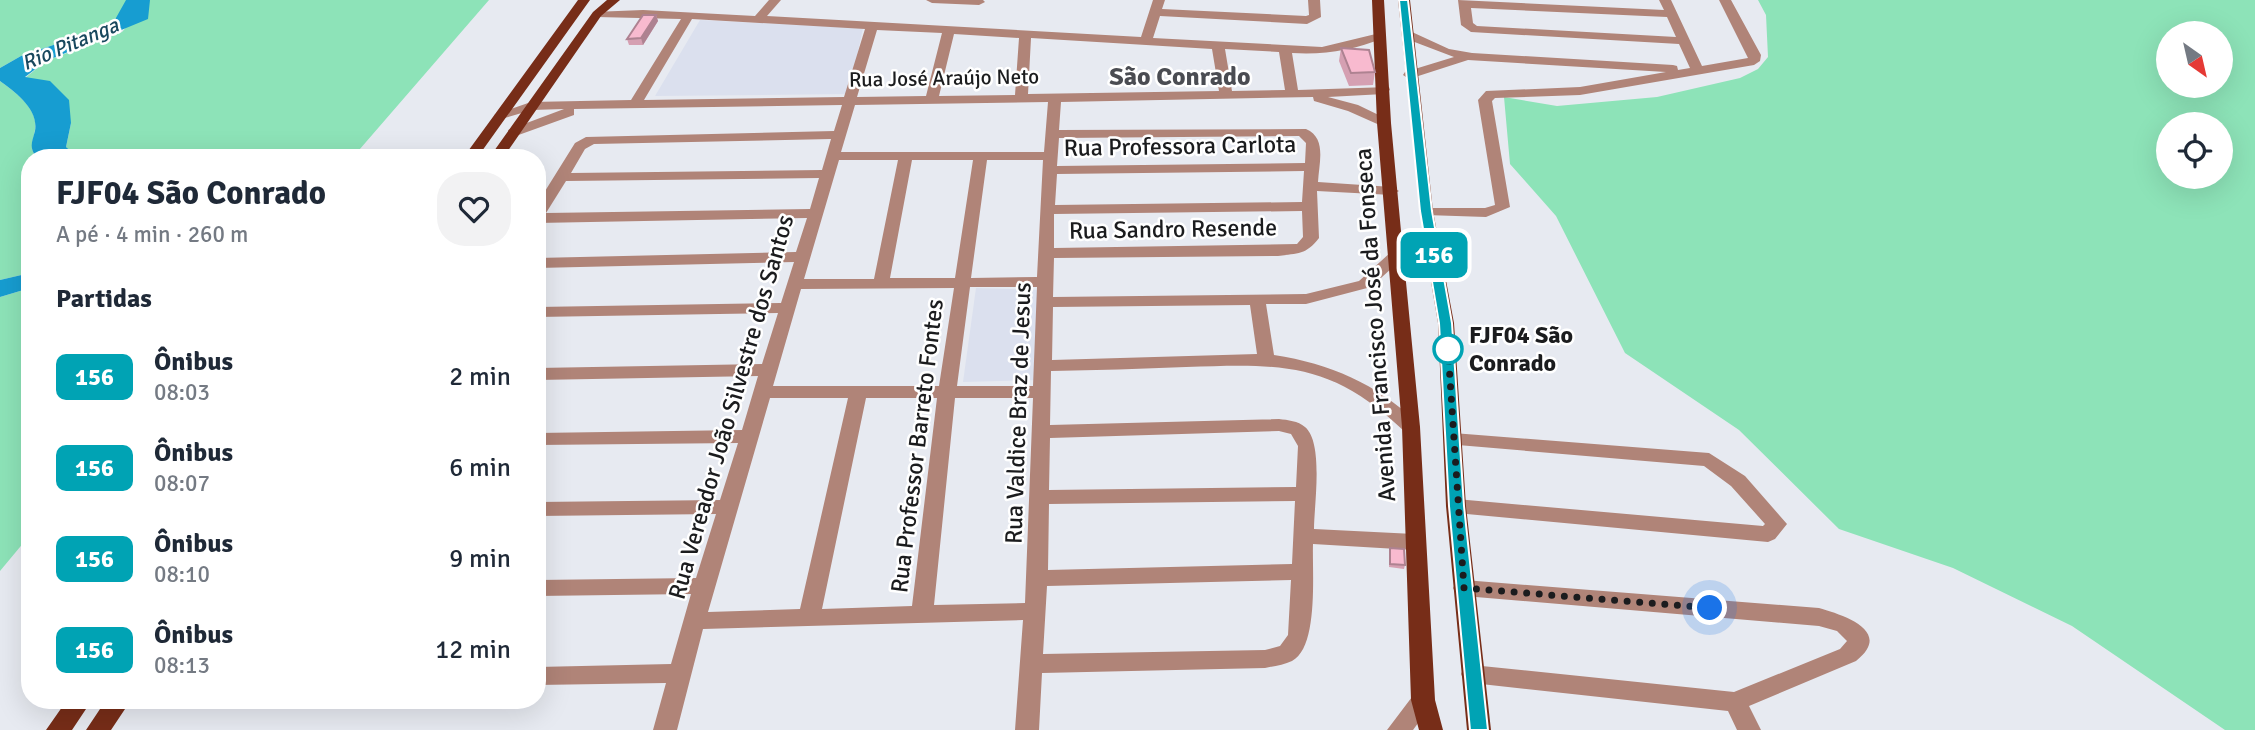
<!DOCTYPE html>
<html lang="pt">
<head>
<meta charset="utf-8">
<style>
  :root { --surface:#fff; --page:#f2f2f3; --text:#1f2937; --muted:#747a83 }
  body { margin:0; font-family:Signika,sans-serif; background:var(--page); color:var(--text); height:100vh; display:flex; flex-direction:column; font-size:26px; white-space:nowrap }
  * { box-sizing:border-box; margin:0 }
  p { font-size:23px; color:var(--muted) }
  .icon { flex:none; width:38px; height:38px; fill:none; stroke:currentColor; stroke-width:2; stroke-linecap:round; stroke-linejoin:round }
  .map { position:relative; flex:1; overflow:hidden }
  .drawer { position:absolute; left:21px; top:149px; width:525px; height:560px; display:flex; flex-direction:column; background:var(--surface); border-radius:28px; box-shadow:0 7px 28px #0002 }
  .drawer>* { flex:none }
  .badge { padding:0 14px; border-radius:10px; font-size:24px; line-height:46px }
  .needle { width:46px; rotate:146deg }
  .fabs { position:absolute; left:2156px; top:21px; display:grid; gap:14px }
  .fabs a { display:grid; place-items:center; width:77px; height:77px; border-radius:50%; background:var(--surface); box-shadow:0 7px 28px #0002; font-size:35px }
  .you { position:absolute; width:35px; height:35px; margin:-18px; border:5px solid #fff; border-radius:50%; background:#1a73e8; box-shadow:0 0 0 10px #1a73e833 }
  .map>.badge { position:absolute; translate:-50% -50%; box-shadow:0 0 0 4px #fff }
  h2 { padding:0 35px; font-size:26px; line-height:63px }
  .round { display:grid; place-items:center; flex:none; width:74px; height:74px; border-radius:28px; background:var(--page) }
  .overview { display:flex; align-items:center; justify-content:space-between; height:119px; padding:0 35px }
  h1 { font-size:33px; font-weight:700; line-height:52px }
  ul { padding:0; list-style:none }
  li { display:flex; align-items:center; gap:21px; height:91px; padding:0 35px }
  li div { flex:1 }
  li b { display:block; font-size:26px }
  li em { font-style:normal }
  li .badge { min-width:77px; font-weight:700; text-align:center }
  .map>svg:first-child { display:block }
</style>
</head>
<body>
<div class="map">
<svg width="2255" height="730" viewBox="0 0 2255 730">
  <rect width="100%" height="100%" fill="#e7eaf1"/>
  <!-- built -->
  <path fill="#dbe0ee" d="M700,20L863,28L849,94L655,96Z
    M976,288L1041,290L1037,380L963,382Z"/>
  <!-- green -->
  <path fill="#8de3b8" fill-rule="evenodd" d="M0,0H126L127,2L112,25L21,56L0,68Z
    M150,0H489L353,157H78L66,147L71,123L25,78L46,61L122,32Z
    M1758,0H2255V730H2225L2072,626L1953,568L1839,529L1739,430L1625,353L1556,216L1510,164L1504,97L1557,106L1657,97L1740,78L1758,69L1768,57L1766,15ZM2168,33H2221V86H2168ZM2168,124H2221V177H2168Z
    M0,81C15,92 39,109 35,130C33,142 29,147 36,157L30,158V273L0,280Z
    M30,288V535L0,571V297Z"/>
  <!-- water -->
  <path fill="#179dd1" d="M126,0H150L148,19L46,61L25,77L50,81L69,100L71,123L66,147L78,157H36C29,147 32,142 35,131C39,109 15,92 0,81V68L21,56L112,25Z
    M30,273V288L0,297V280Z"/>
  <g fill="none" stroke-linecap="round" stroke-linejoin="round">
    <!-- minor -->
    <path fill="#b08478" fill-rule="evenodd" d="M769,0H781L767,16L1141,37L1153,0H1165L1162,9L1306,16L1309,15L1308,0H1320L1321,17L1307,24L1160,16L1153,38L1322,47L1384,32V38C1353,50 1326,55 1292,53L1298,90L1389,87L1390,90L1384,94L1328,97L1358,105L1389,120L1391,123L1384,127L1348,111L1314,101L1313,97L1061,102L1059,130L1306,129C1327,138 1319,163 1318,182L1392,187L1399,191L1392,195L1317,191L1319,238C1306,255 1298,253 1278,256L1054,258L1053,297L1306,294L1359,281L1391,252H1403L1405,255L1403,258L1371,287L1306,304H1266L1274,355C1331,364 1375,383 1418,423L1420,427L1418,431H1404C1330,361 1282,364 1186,367C1141,369 1096,370 1051,371L1050,425L1279,419C1288,420 1298,421 1305,427C1324,443 1314,505 1314,529L1414,534L1421,537L1424,542L1421,547L1414,550L1313,544C1312,572 1319,647 1292,661C1284,665 1274,666 1265,668L1042,673L1039,730H1015L1023,620L703,629L677,730H653L666,683L537,685V667L671,664L691,594L537,596V580L696,578L716,514L537,516V502L720,500L738,443L537,445V433L742,430L758,376L537,380V368L762,364L778,313L537,317V307L781,303L794,262L537,268V258L796,252L807,218L537,223V204L575,143L586,137L834,131L842,105L574,109V115L513,137L508,136V130L564,109L532,110L501,119L494,115L531,102L631,100L681,19L597,17L593,16V12L643,10L755,16ZM692,19L865,29L844,97L644,100ZM877,30L942,33L926,96L857,97ZM954,34L1019,38L1015,95L939,96ZM1031,38L1212,49L1219,91L1028,94ZM1225,49L1279,52L1285,90L1232,91ZM1048,102L1044,152H841L855,105ZM1299,136L1306,143L1305,163L1057,166L1059,138ZM831,139L822,170L571,173L585,149L594,144ZM839,160H898L874,279H804ZM912,160H973L955,278H890ZM987,160H1043L1037,277L971,278ZM1304,171L1302,202L1055,205L1057,174ZM819,178L810,209L546,213L566,181ZM1302,211L1303,237L1297,244L1054,248V214ZM970,287H1037L1033,386H957ZM954,288L939,386H773L801,289ZM1250,305L1257,354L1052,360L1053,307ZM770,398H848L800,609L708,612ZM866,398H937L912,606L822,609ZM955,398H1033L1025,603L934,605ZM1279,431L1291,434L1298,446L1296,487L1049,490L1050,438ZM1295,501L1292,564L1048,570L1049,504ZM1291,580L1288,635L1280,646L1265,650L1043,654L1047,586Z
      M926,0H983L985,2L979,5L932,3Z
      M1458,0L1664,10L1659,0H1671L1702,66L1748,58L1719,0H1731L1761,55L1760,61L1754,65L1580,95L1495,98L1492,101L1510,207L1486,217L1426,215L1419,211L1421,208H1485L1495,205L1478,100L1486,91L1580,87L1666,72L1468,60L1409,79L1403,75L1405,72L1454,57L1404,38V32H1412L1449,49L1472,53L1673,65L1677,66L1678,70L1690,68L1679,44L1471,32L1461,25ZM1471,8L1667,17L1676,37L1477,26L1473,23Z
      M1453,433L1709,453L1745,476L1787,524L1775,539L1768,542L1456,513L1449,511L1446,506L1449,501L1456,499L1763,526L1765,524L1731,486L1704,466L1446,444L1444,439L1446,434Z
      M1464,580L1819,608C1843,615 1894,631 1856,661L1749,706L1761,730H1737L1728,711L1472,683L1464,681L1461,674L1464,667L1472,665L1734,692L1840,649L1847,641L1837,631L1819,626L1464,596L1456,594L1453,588L1456,582Z
      M1423,690L1431,693L1435,700L1413,730H1387L1415,693Z"/>
    <!-- major -->
    <path fill="#772d18" fill-rule="evenodd" d="M578,0H590L477,158H463Z
      M607,0H620L601,16L503,158H489L593,12Z
      M1372,0H1384L1391,123L1402,242L1424,243L1398,0H1410L1433,211L1454,323L1466,506L1491,730H1467L1446,506L1438,323L1426,252L1403,251L1420,427L1435,700L1443,730H1419L1411,700L1402,427L1377,123Z
      M67,700H92L72,730H46Z
      M106,700H131L111,730H86Z"/>
  </g>
  <!-- wall -->
  <path fill="#d5a0b2" d="M656,15L658,21L643,45H629L627,39Z
    M1341,48L1375,72L1373,85L1349,86L1339,61Z
    M1390,548L1405,565L1404,569L1389,567Z"/>
  <!-- shaded-wall -->
  <path fill="#ae8291" d="M656,15L658,21L643,45L641,38Z"/>
  <!-- building -->
  <path fill="#f8bacf" stroke="#ae8291" stroke-width="2" d="M643,15H656L641,38L627,39Z
    M1341,48L1369,50L1375,72L1351,73Z
    M1390,548L1404,549L1405,565L1390,564Z"/>
  <!-- line -->
  <path fill="#00a3b4" stroke="#fff" stroke-width="2" d="M1399,0H1408L1432,211L1452,323L1464,506L1488,730H1470L1449,506L1439,323L1420,211Z"/>
  <g fill="none" stroke-linecap="round" stroke-linejoin="round">
    <!-- walk -->
    <path stroke="#1b1c1e" stroke-width="7" stroke-dasharray="0 12.6" d="M1448,349L1464,588L1710,608"/>
  </g>
  <!-- markers -->
  <circle fill="#fff" stroke="#00a3b4" stroke-width="3.5" cx="1448" cy="349" r="14"/>
  <g text-anchor="middle" dominant-baseline="central" stroke-width="5" stroke-linejoin="round" paint-order="stroke">
    <!-- far-water labels -->
    <g font-size="21" font-style="italic" fill="#18485e" stroke="#fff">
      <text transform="translate(70 44) rotate(-23)">Rio Pitanga</text>
    </g>
    <!-- far-street labels -->
    <g font-size="21" fill="#1b1c1e" stroke="#fff">
      <text transform="translate(944 78) rotate(-1)">Rua José Araújo Neto</text>
    </g>
    <!-- street labels -->
    <g font-size="24" fill="#1b1c1e" stroke="#fff">
      <text transform="translate(1180 146) rotate(-1)">Rua Professora Carlota</text>
      <text transform="translate(1173 229) rotate(-1)">Rua Sandro Resende</text>
      <text transform="translate(1375 325) rotate(-94)">Avenida Francisco José da Fonseca</text>
      <text transform="translate(731 407) rotate(-74)">Rua Vereador João Silvestre dos Santos</text>
      <text transform="translate(1018 413) rotate(-88)">Rua Valdice Braz de Jesus</text>
      <text transform="translate(917 446) rotate(-83)">Rua Professor Barreto Fontes</text>
    </g>
    <!-- stop labels -->
    <g font-size="24" font-weight="bold" fill="#1b1c1e" stroke="#fff" text-anchor="start">
      <text x="1469" y="335">FJF04 São<tspan x="1469" dy="28">Conrado</tspan></text>
    </g>
    <!-- far-district labels -->
    <g font-size="26" font-weight="bold" fill="#4a4c52" stroke="#fff">
      <text x="1180" y="77">São Conrado</text>
    </g>
  </g>
</svg>
<div class="fabs">
<a><svg class="needle" viewBox="-14 -14 28 28"><path d="M0-13l5 13h-10z" fill="#e53935"/><path d="M0 13l5-13h-10z" fill="#747a83"/></svg></a>
<a><svg class="icon" aria-label="locate" viewBox="0 0 24 24"><circle cx="12" cy="12" r="6"/><path d="M12 2v4M12 18v4M2 12h4M18 12h4"/></svg></a>
</div>
<div class="you" style="left:1710px;top:608px"></div>
<b class="badge" style="left:1434px;top:255px;background:#00a3b4;color:#fff">156</b>
<section class="drawer">
<div class="overview"><div><h1>FJF04 São Conrado</h1><p>A pé · 4 min · 260 m</p></div><a class="round"><svg class="icon" aria-label="heart" viewBox="0 0 24 24"><path d="M12 20l-8-8c-3-5 5-10 8-4 3-6 11-1 8 4z"/></svg></a></div>
<h2>Partidas</h2>
<ul>
<li><span class="badge" style="background:#00a3b4;color:#fff">156</span><div><b>Ônibus</b><p>08:03</p></div><em>2 min</em></li>
<li><span class="badge" style="background:#00a3b4;color:#fff">156</span><div><b>Ônibus</b><p>08:07</p></div><em>6 min</em></li>
<li><span class="badge" style="background:#00a3b4;color:#fff">156</span><div><b>Ônibus</b><p>08:10</p></div><em>9 min</em></li>
<li><span class="badge" style="background:#00a3b4;color:#fff">156</span><div><b>Ônibus</b><p>08:13</p></div><em>12 min</em></li>
</ul>
</section>
</div>
</body>
</html>
